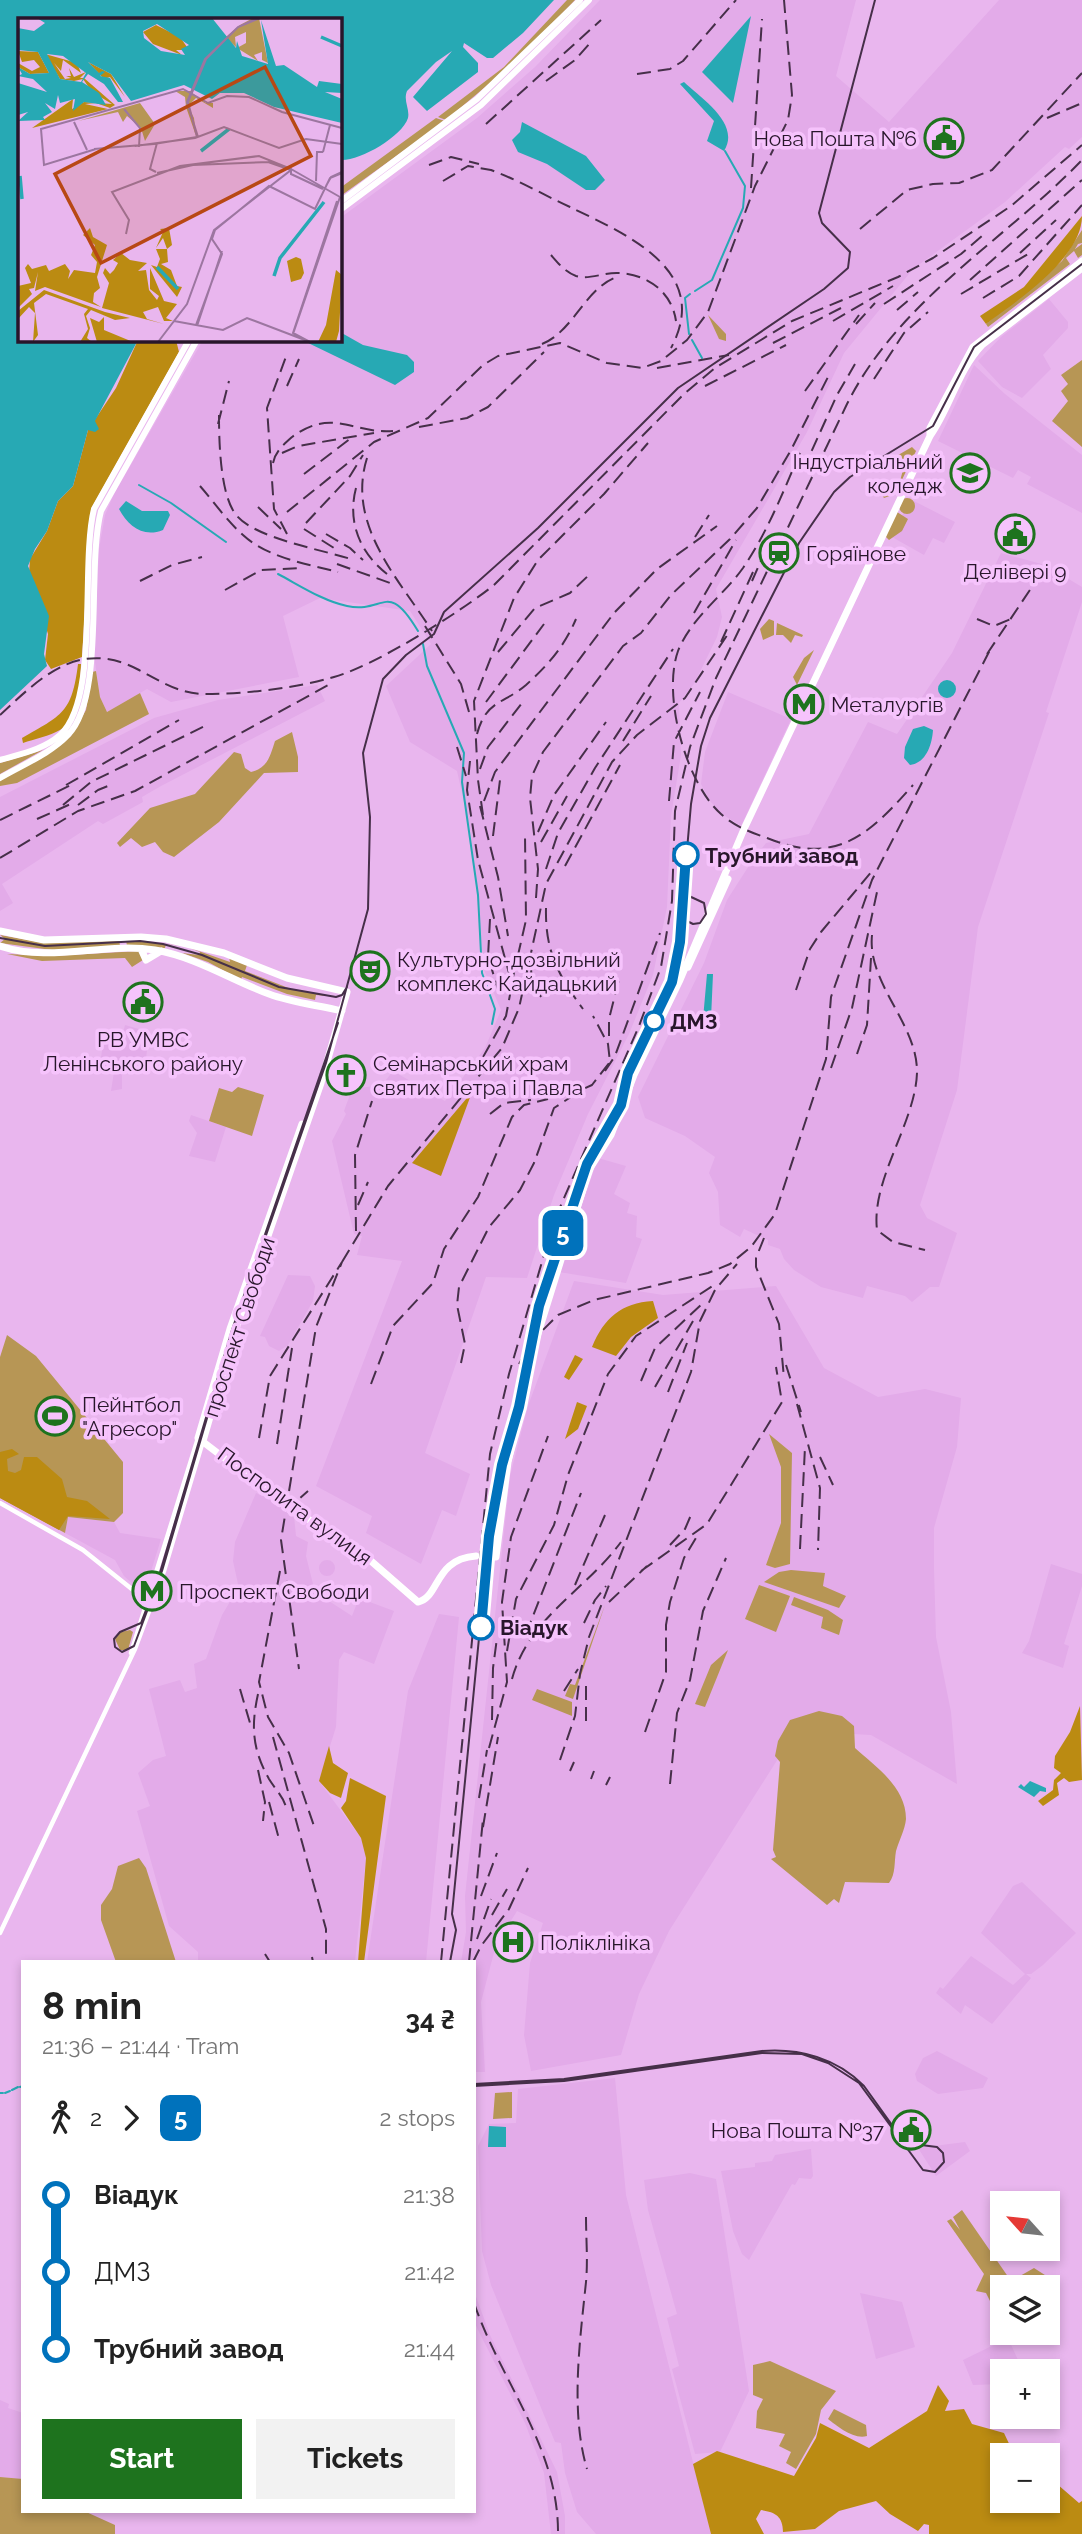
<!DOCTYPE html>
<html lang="en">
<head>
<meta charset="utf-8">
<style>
  :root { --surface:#fff; --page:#f2f2f2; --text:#222; --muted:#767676; --accent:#1e731e }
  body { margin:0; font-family:Raleway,sans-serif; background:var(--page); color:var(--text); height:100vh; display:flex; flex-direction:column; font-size:26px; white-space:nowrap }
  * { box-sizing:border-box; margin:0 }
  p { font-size:23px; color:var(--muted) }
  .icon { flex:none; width:38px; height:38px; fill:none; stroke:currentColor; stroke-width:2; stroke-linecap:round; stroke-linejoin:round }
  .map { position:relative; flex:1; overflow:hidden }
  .details { position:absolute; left:21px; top:1960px; width:455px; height:553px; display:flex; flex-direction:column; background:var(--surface); border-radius:0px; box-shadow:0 4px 10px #0003 }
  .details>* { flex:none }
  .badge { padding:0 14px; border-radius:10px; font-size:24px; line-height:46px }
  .needle { width:46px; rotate:297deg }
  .fabs { position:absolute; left:990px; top:2191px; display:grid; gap:14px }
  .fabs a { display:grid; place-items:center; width:70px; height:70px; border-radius:0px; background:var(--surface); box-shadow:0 4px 10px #0003; font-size:35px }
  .map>.badge { position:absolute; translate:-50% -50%; box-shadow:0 0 0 4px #fff }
  .legs { display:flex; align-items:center; gap:10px; height:77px; padding:0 21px; font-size:23px }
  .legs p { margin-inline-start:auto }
  .overview { display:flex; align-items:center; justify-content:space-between; height:119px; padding:0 21px }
  h1 { font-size:38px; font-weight:700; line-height:52px }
  .primary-button { display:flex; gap:14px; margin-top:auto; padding:14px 21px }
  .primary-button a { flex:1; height:80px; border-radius:0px; background:var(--accent); color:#fff; font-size:28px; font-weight:700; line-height:80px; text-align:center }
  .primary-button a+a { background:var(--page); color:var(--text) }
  ul { padding:0 21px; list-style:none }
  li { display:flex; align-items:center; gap:24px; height:77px; font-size:26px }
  li i { display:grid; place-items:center; width:10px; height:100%; margin:0 9px; background:currentColor }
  li i::after { content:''; width:18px; height:18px; margin:-9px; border:5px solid; border-radius:50%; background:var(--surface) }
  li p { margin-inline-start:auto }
  li:first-child i { background:linear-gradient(#0000 50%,currentColor 0) }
  li:last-child i { background:linear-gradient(currentColor 50%,#0000 0) }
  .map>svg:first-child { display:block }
</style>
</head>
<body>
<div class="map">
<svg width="1082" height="2534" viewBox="0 0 1082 2534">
  <rect width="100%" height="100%" fill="#e9b6ee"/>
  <!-- built -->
  <path fill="#e3abe9" d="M600,0H856L836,76L889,122L999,0H1082V137L1069,149L1065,147L1005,202L913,269L844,353L807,432L716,589L722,617L717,637L694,684L679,703L681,755L671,816L667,907L653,975L629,1034L588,1114L554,1195L527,1278L486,1277L425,1453L470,1474L456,1516L442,1510L421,1564L366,1533L372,1516L316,1486L402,1261L357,1255L362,1236L354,1234L332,1141L346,1114L344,1111L352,1089L382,1085L393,1071L445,1101L485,1048L501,1010L484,970L471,833L457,771L410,742L386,686L431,644L410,611L320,598L283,616L299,677L171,702L147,689L107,712L100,697L94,655L99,549L105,515L114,494L203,340H340V218L477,118L535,67Z
    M1049,299L1068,322V328L1043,355L1051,369L1022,398L1002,387L978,361L1001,337Z
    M974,365L1005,394L1082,455V513L1027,484L1031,477L1018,470L1013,478L938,441Z
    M910,499L955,522L944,543L933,538L924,555L892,537Z
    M1001,553L1045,565L1082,587V602L1046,712L1049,713L978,927L957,1090L920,1205L927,1218L957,1233L939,1287H930L912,1302L905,1296L867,1286L863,1298L821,1287L794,1270L784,1259L780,1249L768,1245V1240L744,1229L740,1237L720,1225L718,1192L709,1173L715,1157L685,1136L645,1118L638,1097L704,963L727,900L752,861L766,843L809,834L868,722L897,734L952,653Z
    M317,685L325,701L161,786L142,797L143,802L103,824L98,821L2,884L13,903L0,911V797L154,718L218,700Z
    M728,692L791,719L741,826L722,814L710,801L701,784L705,752Z
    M125,1025L149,1032L146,1059L148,1067L132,1065L131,1073L122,1075V1089L111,1091L114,1072L99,1069L105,1033H123Z
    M191,1115L226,1127L215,1162L189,1156L197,1133L189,1121Z
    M598,1158L626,1166L614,1194L630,1203L627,1213L637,1216L636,1237L642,1239L626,1283L559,1272Z
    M288,1275L310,1276L315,1286L313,1301L288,1345L279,1351L269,1346L265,1337L260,1336Z
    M574,1281L663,1295L776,1286L824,1368L878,1397L925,1389L961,1398L957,1447L934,1528V1569L936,1637L951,1712L957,1784L871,1735L816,1732L781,1754L669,1931L639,1994L621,2055L531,2071L524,2035L530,1963L543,1923L517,1911L496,1945L481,2002L485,2072H474V1962H461L466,1932L465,1896L510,1476L528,1406Z
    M256,1493L278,1503L294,1516L296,1536L308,1542L306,1556L315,1592L352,1616L359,1598L394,1611L374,1664L344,1652L339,1660L336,1727L319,1781L361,1838L366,1858L355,1962H198V1952L169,1926L137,1811L150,1806L138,1773L153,1760L166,1756L149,1689L180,1680L185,1692L197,1688L194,1664L206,1659L222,1615L234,1595L238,1584L233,1561L235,1542Z
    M68,1517L114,1522L120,1533L161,1539L149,1578L135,1586L124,1576L115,1560L65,1533Z
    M319 1568a8 8 0 1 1 16 0a8 8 0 1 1-16 0Z
    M1051,1564L1082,1574V1586L1064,1644L1069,1646L1063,1668L1022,1653L1029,1641Z
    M439,1614L459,1617L426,1962H367L408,1691Z
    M1022,1882L1076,1933L1043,1965L1031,1974H1026L1031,1978L992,2024L965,2005L961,2014L936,1993L940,1987L943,1989L971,1956L1013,1985L1025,1974L981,1933L1013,1886Z
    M937,2051L988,2078L983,2088L938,2094L917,2081L915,2074L923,2058Z
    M615,2078L626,2195L711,2534H596L577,2512L565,2473L561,2443L555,2442L491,2285L482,2251L478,2146L489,2124L516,2123L518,2089Z
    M965,2142L970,2151L936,2176L918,2148Z
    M811,2149L813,2176L811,2179L799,2178L795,2185L792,2184L749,2260L742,2254L733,2231L721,2171L755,2167V2163L772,2161L775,2155Z
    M690,2173L716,2179L749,2391L720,2452L695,2454L672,2369L679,2366L667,2318L677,2314L648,2210L644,2180Z
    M474,2291L490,2335L557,2472L565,2516V2534H551L544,2473L525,2423L478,2330L474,2321Z
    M860,2293L902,2302L915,2347L876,2359Z
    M1008,2338L1023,2371H1003V2384L973,2385L963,2360Z
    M0,2400L9,2404L8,2408L23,2413V2479L0,2477Z"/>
  <!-- green -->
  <path fill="#b79655" d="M567,0H575L517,60L446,120L438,117L504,67Z
    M436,118L445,121L342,195L340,188Z
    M1082,230V243L1078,244L1075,249L1082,244V255L1078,258L1074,251L1066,258L1070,264L988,327L986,324L1062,261Z
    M708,315L726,334V341L719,339Z
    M1082,360V447L1052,421L1068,401L1061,391L1068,384L1061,375Z
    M912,447L916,451L895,494L884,498L879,491L892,490L900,481L903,470L893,458Z
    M899 506a8 8 0 1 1 16 0a8 8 0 1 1-16 0Z
    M897,512L908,519L902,531L889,540L885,536Z
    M769,619L774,621V635L763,640L760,629Z
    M777,623L803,635L802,637L795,635L791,643L783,635H776Z
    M814,650L797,685L793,677L804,658Z
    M96,671L100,697L107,712L140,693L149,714L17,783L0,786V781L71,736L86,710L92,672Z
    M292,732L298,757V772L264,773L219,822L174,857L163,852L155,842L142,847L131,838L120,847L117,843L150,808L195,794L234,752L241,754L245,768L251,772C268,768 270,756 275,741Z
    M43,750L0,774V763Z
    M0,935L45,943L119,939L120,946L52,950L0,943L5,939Z
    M126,940L183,946L166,944L165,948L127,946Z
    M187,947L230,962L229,957L247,965L245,971L291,989L328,996L316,995L315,1000L287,994L242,977L241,980L208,962L182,953L199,955L200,952Z
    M139,951L143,960L132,967L125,958L42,961L7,954L52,956Z
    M238,1087L264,1095L252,1136L209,1121L219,1088L232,1092Z
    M7,1335L36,1356L123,1462V1513L114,1522L68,1517L65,1533L0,1498V1357Z
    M769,1434L792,1453L790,1564L775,1568L766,1565L781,1523V1467Z
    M791,1570L825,1573L823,1586L846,1596L839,1608L764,1582L779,1572Z
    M759,1585L790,1596L776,1632L745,1619Z
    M794,1597L828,1610L843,1620L839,1635L821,1628L823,1617L791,1605Z
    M605,1605L573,1699L565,1696L570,1684L575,1685Z
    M130,1630L133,1632L128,1650H120L115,1639L121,1632Z
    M728,1650L705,1707L695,1704L711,1665Z
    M537,1689L572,1702V1716L532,1700Z
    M819,1711L842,1716L854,1726L855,1748C876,1767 906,1787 906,1819C905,1830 899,1840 896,1851C894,1862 896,1874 889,1883L845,1882L839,1903L834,1899L827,1905L771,1859L776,1857L773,1850L780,1762L775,1756L778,1741L790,1720Z
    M139,1858L146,1868L176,1962H116L101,1920V1905L112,1889L118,1866Z
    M512,2092V2118L493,2119L495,2093Z
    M962,2210L1011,2281L1034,2268L1048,2277L1041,2287H1003V2327L986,2293L976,2291L984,2274L947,2221L951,2219L960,2230L953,2217Z
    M770,2361L836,2391L821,2410L816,2434L796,2469L786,2463L791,2452L779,2446L785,2434L756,2428L757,2411L763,2399L753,2395V2365Z
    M834,2409L866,2425L867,2436C854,2440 837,2426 828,2419Z
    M0,2477L23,2479V2511H84L115,2525V2534H0Z"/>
  <!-- forest -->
  <path fill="#bb8b12" d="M1082,216C1082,258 1017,301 986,324L980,316L1024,287Z
    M138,340H176L179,352L91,509L82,657L51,669L45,660L48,634L29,573L30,559L47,531L58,501L73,486L88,430L116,388Z
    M78,664H81C80,685 80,718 60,730C50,736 34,739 23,743L22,738C62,715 72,713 78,664Z
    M472,1092L441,1176L412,1163Z
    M653,1301L658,1318L631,1337L616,1356L592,1347C604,1318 621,1303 653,1301Z
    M575,1355L583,1359L569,1380L564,1377Z
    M577,1402L587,1406L578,1429L565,1439Z
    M12,1449L19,1454L7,1459L8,1471L15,1473L21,1470L24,1457H37L62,1479L67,1497L87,1501L110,1519L68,1516L59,1530L0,1498V1452Z
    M1080,1706L1082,1780L1069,1782L1064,1778L1057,1783L1059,1795L1043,1806L1038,1801L1053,1790L1054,1780L1061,1773L1054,1768L1055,1756L1070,1732Z
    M329,1746L333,1763L348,1773L341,1798L330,1793L319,1781Z
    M350,1778L386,1796L364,1962H358L366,1858L361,1838L341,1808L346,1801Z
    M938,2385L949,2401L945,2411L964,2409L972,2424L1004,2433L1013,2452L1036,2446L1039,2455H1003V2501H1048V2489L1057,2484L1079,2503L1082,2501V2534H929V2525L924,2524L918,2531L890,2514L876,2501L839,2511L815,2529L783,2532C783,2516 775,2512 761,2510L756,2519L764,2534H711L693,2464L717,2451L794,2476L816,2438L820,2423L869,2448L927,2411Z"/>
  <!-- water -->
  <path fill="#27a9b4" d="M0,0H554L523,33L493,58H487L464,43L463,47L478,63V72L427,111L413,97L452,51L436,62L407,91C403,101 410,109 408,118C402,137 358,162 340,160V19H19V340H138L95,421L99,429L95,432L88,430L73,486L58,501L47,531L35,549L28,566L49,616L44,654L47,666L0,710Z
    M751,16L733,103L702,72Z
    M684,82C702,99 741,124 724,151L707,141L714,121L680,84Z
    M522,122L586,156L605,180L595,190H586L547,164L518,152L512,140L520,132Z
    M340,332L363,345L407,355L414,362V372L395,385L302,340H340Z
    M126,501L142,511H168L170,515L163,530C143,538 128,526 119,509Z
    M938 689a9 9 0 1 1 18 0a9 9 0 1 1-18 0Z
    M924,726L933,730C932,745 926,763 910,765L904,758L905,747L913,729Z
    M707,974H713L711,1019H703Z
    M1030,1781L1046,1788V1792L1040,1791L1034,1797L1018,1787L1021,1784L1024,1787Z
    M489,2126L506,2127V2147H488Z"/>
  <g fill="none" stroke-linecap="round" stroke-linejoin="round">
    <!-- stream -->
    <path stroke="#27a9b4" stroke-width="2" d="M695,291L712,280L743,208L745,186L725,151
      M689,334L685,298L690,294
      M692,340L702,358
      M139,485L171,503L226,542
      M278,574C299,585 323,601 347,606C385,614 387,579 418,631
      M423,644L427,666L464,753L462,782L478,895L482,973L495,1009L492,1024
      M20,2087L23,2086
      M12,2090L18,2087
      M0,2093H3
      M5,2093L10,2091"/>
    <!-- secondary -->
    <path stroke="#fff" stroke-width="4.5" d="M0,1503L83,1550L138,1594L149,1599
      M131,1653L198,1438
      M0,1933L135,1649L164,1571L203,1441"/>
    <!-- primary -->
    <path stroke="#fff" stroke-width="6" d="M340,202L477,99L580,0
      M340,210L481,105L589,0
      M0,760C20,754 43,750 60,735C100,699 80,565 94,509L189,340
      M0,778C22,765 50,754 68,735C106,696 86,568 101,511L197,340"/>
    <!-- highway -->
    <path stroke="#fff" stroke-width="7" d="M930,436V428L973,347L1082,261
      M0,931L44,940L141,937L166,939L224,953L287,978L347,992L321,1083L235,1331L203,1441
      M0,946C51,963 103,942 155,950C196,957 231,980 269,994C293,1003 318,1005 342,1011
      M141,949L146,960L161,951
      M688,967L728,879
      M302,1124L230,1329L198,1438L283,1503L363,1554L418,1602C440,1597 434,1559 476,1556
      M490,1557H496L508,1462L536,1340L589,1170L611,1135L634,1075L680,980L744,829L930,436C950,408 958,370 982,345L1082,268"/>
    <!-- tram -->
    <path stroke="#462f49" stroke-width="2" d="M682,912L685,920L693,924L700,923L706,914L704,903L689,896L686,886
      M0,938L45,946L140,941L163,944L202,955L279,987L336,997L342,995L347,987
      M338,1023L232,1330L159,1576L141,1623L120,1632L114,1639L115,1647L122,1652L134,1646L162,1571L233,1330L326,1063L368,909L370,817L363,753L383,679L406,655L434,634L444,612L538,528L678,388L824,289L848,268L850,252L822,223L819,213L875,0
      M450,1962L456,1930L452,1914L488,1546L503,1458L519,1407L540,1302L583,1173L621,1105L628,1073L672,982L679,942L691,804L701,746L710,718L799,543L834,492L850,477L933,426L974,347L1082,264
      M474,2084L564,2079L762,2051C799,2048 837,2058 864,2086L905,2143L937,2147L943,2153L944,2162L935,2172L923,2170L859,2083L828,2063L802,2054L762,2053L564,2081L474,2086"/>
    <!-- rail -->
    <path stroke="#462f49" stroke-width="2" stroke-dasharray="14 7" stroke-linecap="butt" d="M637,74L670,69L683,61L736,0
      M546,81L575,60L591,42
      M1047,118L1082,103
      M486,124L601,20
      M429,165L451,157L479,164
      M443,181L468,166L491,170C518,180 544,195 570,207C625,234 713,270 671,348
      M751,188L762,19
      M860,229L907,190L933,184L959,183L992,170L1082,73
      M1020,253L1056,220
      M551,255C558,263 565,272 576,276C591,280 604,272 619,273C647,274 672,292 676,321
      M970,280L1082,180
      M961,294L1033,251
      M983,298L1019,276L1082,205
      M884,304L961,254L982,236
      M897,310L918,292
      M833,321L893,286
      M856,324L875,303
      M773,343L841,308
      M542,344C574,331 585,288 617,277
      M657,368L729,355
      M874,379L904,333L928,312
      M287,386L299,359
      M705,386L786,345
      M805,391L859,315
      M219,415C219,441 220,497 237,516C257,539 324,550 354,560
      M218,424L229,381
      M419,427L467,418L488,407L544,352
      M282,453L298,446L374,433
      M800,453C783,492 767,533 743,568C723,596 691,618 678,651C662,696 686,783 721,814C737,829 759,835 778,842C841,864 874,829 913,785
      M367,458C346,525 399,579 432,631
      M273,463C275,452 283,445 292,437C333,407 352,434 393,431
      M803,470L837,395L855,364
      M304,474L351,438
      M200,486C214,502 227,521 243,535C268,558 307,564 338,572
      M356,488C347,522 360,553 387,574
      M258,507L281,529
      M287,512L374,442L428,418L483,365L498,356L560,343L607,363L642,368L661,361L687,340L708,312L755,186L788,120L792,95L784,0
      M306,523L350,476L363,455
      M304,529L334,548
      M287,534L274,509L267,408L287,354
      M326,534L350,548L363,560
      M695,537L709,515
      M337,564L390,583
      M140,581L172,565L202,557
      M752,581L772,536
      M225,590L261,570L301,568
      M694,613L736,540
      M977,619L994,626L1011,619
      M425,626L461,684L469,712
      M721,642L753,572
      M498,652L535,608L570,593L590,574
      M987,654L1042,572
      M486,702L544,624
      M0,715C41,677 79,638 139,670C160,681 178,693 202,694C244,694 293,689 334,677C376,665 459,613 494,585L684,394L715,368L792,321L898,277L933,258L1011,206L1082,145
      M477,734C486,700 504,704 526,685C548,665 564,647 576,619
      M623,741L651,696
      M457,747L466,776
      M470,761L467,790L478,860L512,984L506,1016L478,1066
      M480,769L488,747L522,703
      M66,785L179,720
      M484,801L495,772L614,613L657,569L717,526
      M669,801L674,742L700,692
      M63,805L91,782L207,725
      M78,805L98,790L113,784
      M480,806L498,877L508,936
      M483,815L478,780L474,701L514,598L538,560L604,494L648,443
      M37,819L73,803
      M0,820L73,784
      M538,832L554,795L606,722
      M493,836L500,780
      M541,842L567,796
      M0,858L78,811L135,791L332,683
      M565,866L620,765
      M546,869L558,833L595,768L673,649
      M536,898L538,869L530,798L532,776L543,752L623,646L641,633L671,595L730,539L757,508L791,450L830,373
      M546,908C545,951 558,975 583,1009
      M490,919L488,957L498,989
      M872,935C867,984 918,1024 917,1073C915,1124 871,1179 877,1230L893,1242L925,1250
      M531,969L532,981L541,997
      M513,977L526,920L525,835
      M796,990L810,949L821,932L873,870
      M609,1036V1019L619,979
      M857,1054L867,1025L871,958
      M831,1068L852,1008L877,892
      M605,1071L615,1056L660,933
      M566,1097L592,1085L610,1062L608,1044L593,1016
      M490,1114L504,1103L531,1100
      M358,1205L368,1182
      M356,1231L355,1155L372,1101
      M764,1238L756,1258V1267L779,1324L784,1378
      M342,1262L388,1186L502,1048L519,1008L546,884L612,762L637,735L685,698L728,634
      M461,1363L465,1344L457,1305L459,1287L489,1227L520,1190L534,1163L554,1108L574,1095
      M519,1364L534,1339L558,1315L594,1300L708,1273L730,1264L751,1247L775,1214L826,1059L831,997L872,880L992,646
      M786,1365L801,1412
      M641,1381L655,1348L703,1303
      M371,1384L393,1326L433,1283L444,1249L478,1197L512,1117L524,1105L548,1099
      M655,1387L693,1321
      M668,1392L687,1343
      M797,1404L820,1488L818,1550
      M259,1438L270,1376L342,1262L316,1327L281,1540L299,1669
      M277,1444L292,1348
      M820,1457L833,1485
      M288,1514L292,1505L308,1491
      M670,1545L685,1529L691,1515
      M800,1549L805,1447
      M280,1571L259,1682L268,1717L289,1753L315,1829
      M641,1571L707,1524L782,1402L776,1367
      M575,1585L605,1515
      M609,1602L647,1566
      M584,1623L595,1600L606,1586
      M526,1634L581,1493
      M507,1651L516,1599L554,1525L568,1475L608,1374L636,1336L717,1283
      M512,1679C529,1617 585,1591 621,1542
      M586,1686V1724
      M240,1689L250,1723
      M564,1691L578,1669
      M258,1694C251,1726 252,1749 269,1779C275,1789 283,1796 286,1807
      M492,1720L493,1668L497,1638
      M645,1732L666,1672V1625L670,1602L684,1558L696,1538
      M273,1737L326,1929V1962
      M489,1748L507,1682L502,1602L511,1537L548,1436
      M560,1760L575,1716L580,1674L589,1637L691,1372L700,1321L715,1290L737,1264
      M258,1770L265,1802L263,1821
      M570,1771L574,1762
      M591,1779L594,1771
      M670,1784L677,1713L690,1680L703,1611L726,1558
      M606,1785L610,1777
      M479,1798L487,1750
      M269,1802L279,1839
      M483,1827L498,1737
      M481,1896L497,1853
      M492,1915L507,1889
      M477,1939L491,1899
      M265,1954L270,1962
      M312,1957L313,1962
      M441,1962L490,1454L509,1374L554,1221L639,1026L661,967L672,901L675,811L690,747L716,678L847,404C899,300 1003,242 1082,160
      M469,1962L483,1819
      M473,1962L481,1946L509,1909L528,1868
      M586,2217C586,2238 588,2261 586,2282C580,2340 570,2412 587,2469
      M474,2303C501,2382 559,2448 558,2534"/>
  </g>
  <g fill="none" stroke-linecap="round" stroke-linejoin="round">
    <!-- line-1 casing -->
    <g stroke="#fff" stroke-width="16">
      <path id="line-1" d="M481,1627L489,1536L502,1465L519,1407L539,1306L587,1164L621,1105L628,1073L672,982L680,942L686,855"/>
    </g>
    <!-- line-1 -->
    <use href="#line-1" stroke="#0072bc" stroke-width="10"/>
  </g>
  <!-- icons -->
  <defs>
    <g id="civic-ring" transform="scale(2.0125)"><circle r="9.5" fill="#f6c3fc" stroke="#1e731e" stroke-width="1.5"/><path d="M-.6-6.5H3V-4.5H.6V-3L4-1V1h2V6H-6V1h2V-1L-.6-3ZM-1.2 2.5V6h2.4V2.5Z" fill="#1e731e"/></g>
    <g id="university-ring" transform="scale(2.0125)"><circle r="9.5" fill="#f6c3fc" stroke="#1e731e" stroke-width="1.5"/><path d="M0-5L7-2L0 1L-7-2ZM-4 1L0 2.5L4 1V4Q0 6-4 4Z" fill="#1e731e"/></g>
    <g id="station-ring" transform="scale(2.0125)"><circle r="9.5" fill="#f6c3fc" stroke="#1e731e" stroke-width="1.5"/><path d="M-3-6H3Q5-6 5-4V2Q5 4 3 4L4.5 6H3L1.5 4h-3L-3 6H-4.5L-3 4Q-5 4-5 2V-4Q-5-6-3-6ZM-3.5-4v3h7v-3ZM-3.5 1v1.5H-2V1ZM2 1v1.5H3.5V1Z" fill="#1e731e"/></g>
    <g id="metro-ring" transform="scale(2.0125)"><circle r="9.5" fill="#f6c3fc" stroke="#1e731e" stroke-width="1.5"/><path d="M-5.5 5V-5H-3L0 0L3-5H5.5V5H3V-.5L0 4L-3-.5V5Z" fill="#1e731e"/></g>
    <g id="theatre-ring" transform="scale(2.0125)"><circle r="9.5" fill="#f6c3fc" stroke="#1e731e" stroke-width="1.5"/><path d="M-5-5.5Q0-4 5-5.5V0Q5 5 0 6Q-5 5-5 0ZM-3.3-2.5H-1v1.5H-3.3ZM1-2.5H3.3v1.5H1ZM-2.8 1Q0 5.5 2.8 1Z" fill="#1e731e"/></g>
    <g id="church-ring" transform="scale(2.0125)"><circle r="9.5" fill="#f6c3fc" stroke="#1e731e" stroke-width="1.5"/><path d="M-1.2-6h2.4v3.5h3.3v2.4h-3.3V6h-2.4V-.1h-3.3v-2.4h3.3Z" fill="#1e731e"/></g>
    <g id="stadium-ring" transform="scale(2.0125)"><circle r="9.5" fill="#f6c3fc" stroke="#1e731e" stroke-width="1.5"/><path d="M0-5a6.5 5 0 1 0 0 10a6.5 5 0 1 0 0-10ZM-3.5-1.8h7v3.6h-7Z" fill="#1e731e"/></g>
    <g id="hospital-ring" transform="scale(2.0125)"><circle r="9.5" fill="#f6c3fc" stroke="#1e731e" stroke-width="1.5"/><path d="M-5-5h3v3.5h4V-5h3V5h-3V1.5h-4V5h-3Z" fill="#1e731e"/></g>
  </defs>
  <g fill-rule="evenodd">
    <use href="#civic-ring" x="944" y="138"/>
    <use href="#university-ring" x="970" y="473"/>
    <use href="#civic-ring" x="1015" y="534"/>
    <use href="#station-ring" x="779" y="553"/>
    <use href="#metro-ring" x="804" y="704"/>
    <use href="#theatre-ring" x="370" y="971"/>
    <use href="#civic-ring" x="143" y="1002"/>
    <use href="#church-ring" x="346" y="1075"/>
    <use href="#stadium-ring" x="55" y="1416"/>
    <use href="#metro-ring" x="152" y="1591"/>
    <use href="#hospital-ring" x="513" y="1942"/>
    <use href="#civic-ring" x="911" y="2130"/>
  </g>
  <!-- markers -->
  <g fill="#fff" stroke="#0072bc" stroke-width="3.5">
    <circle cx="686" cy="855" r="12"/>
    <circle cx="654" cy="1021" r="9"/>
    <circle cx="481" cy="1627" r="12"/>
  </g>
  <g text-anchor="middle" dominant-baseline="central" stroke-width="7" stroke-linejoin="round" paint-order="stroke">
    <!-- poi labels -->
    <g font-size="21" fill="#28162b" stroke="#f6c3fc" text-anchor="start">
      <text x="917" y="138" text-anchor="end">Нова Пошта №6</text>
      <text x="943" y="461" text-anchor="end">Індустріальний<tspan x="943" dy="24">коледж</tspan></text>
      <text x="806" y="553">Горяїнове</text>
      <text x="1015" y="571" text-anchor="middle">Делівері 9</text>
      <text x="831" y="704">Металургів</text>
      <text x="397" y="959">Культурно-дозвільний<tspan x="397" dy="24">комплекс Кайдацький</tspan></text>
      <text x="143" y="1039" text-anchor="middle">РВ УМВС<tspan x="143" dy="24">Ленінського району</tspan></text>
      <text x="373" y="1063">Семінарський храм<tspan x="373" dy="24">святих Петра і Павла</tspan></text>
      <text x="82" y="1404">Пейнтбол<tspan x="82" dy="24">"Агресор"</tspan></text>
      <text x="179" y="1591">Проспект Свободи</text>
      <text x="540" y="1942">Поліклініка</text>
      <text x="884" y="2130" text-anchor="end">Нова Пошта №37</text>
    </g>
    <!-- stop labels -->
    <g font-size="21" font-weight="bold" fill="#28162b" stroke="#f6c3fc" text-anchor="start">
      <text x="705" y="855">Трубний завод</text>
      <text x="670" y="1021">ДМЗ</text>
      <text x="500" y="1627">Віадук</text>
    </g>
    <!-- street labels -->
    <g font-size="21" fill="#28162b" stroke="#f6c3fc">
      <text transform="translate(239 1327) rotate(-72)">проспект Свободи</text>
      <text transform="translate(295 1506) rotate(36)">Посполита вулиця</text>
    </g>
  </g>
  <!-- overview -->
  <g transform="translate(18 18)">
    <rect width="324" height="324" fill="#e9b6ee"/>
    <path d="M235,0H241L250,45L244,42V34L236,37L240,43L219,30L228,25V14L217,19L218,29L208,20L194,32L173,74L188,85H195V90L178,80L170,88L176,100L178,118L168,89L167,79L157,73H173L183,40L222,7ZM122,85L137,106L127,123L123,110L109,98L105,104L100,94L60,103Z" fill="#b79655"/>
    <path d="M138,7L162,19L171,32H158L164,37L135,26L125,14ZM0,33L20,34L31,55L12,56L0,49V45L14,53L22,49L16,42L4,44ZM27,36L59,45L63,55L45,42L43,53L36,45L47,61L53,60L48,58H53L51,50L56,59L68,54L62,60H66L97,87L92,90L78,85L67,86L90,91L14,110L55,81L54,91L66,84L94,86L74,74L65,61L56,63L42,61ZM70,44L93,56L107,79L92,59L86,61ZM72,210L75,219L89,227L79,259L82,270L76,275L75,284L83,289L27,269L17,273L20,254L16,270L11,271L14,276L0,290V268L13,265L7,250L10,246L14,251L28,247L31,253L47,246L52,253L50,261L56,252L77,255L79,244L73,237L77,227L65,217ZM151,210L154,227L149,231L150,244L143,246L153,252L159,268L164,269L159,279L133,247L139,249L142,241L138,231H149L145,220L138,230L145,214L142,211ZM103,235L112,242L129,245L120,253L128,252L131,272L139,282L141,278L132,271V250L146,283L159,286L148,300L155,303H146L140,289L125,294L129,301L146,306L84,290L91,265L85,255L87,250L92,256L96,252L100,245L95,242ZM278,239L283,241L286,255L283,261L273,264L269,243ZM318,252L324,257L321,313L318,324H300L308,307ZM26,272L87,294L112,300L97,302L73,292L68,298L72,310L69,320L74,324H62L70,311L66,296L70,291L28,276L16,285L20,317L15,324L17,295L11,289L0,301V293ZM86,299V312L115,324H79L72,300L81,304Z" fill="#bb8b12"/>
    <path d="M19,0H194L218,30L219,23L224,38L250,46L243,2L258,48L266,47L299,69L301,63L324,66V75L307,74L324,81V105L256,89L226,75H202L194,81L166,67L113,83L93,56L70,44L81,55L84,53L87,54L82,58L92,60L105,84H100L86,66L70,56L64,64L81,75L88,87L66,84L55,93L57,81L42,85L40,77L37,91L27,85L34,94L25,99L27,102L0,103L10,94L0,97V65L29,74L15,61L0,58L4,56L0,49L12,56L31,55L20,34L0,32V10L16,13L27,5ZM139,6L171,27L163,31L167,37L143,33L126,20L125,13ZM29,36L45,38L68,55L63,64L42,61Z" fill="#27a9b4" fill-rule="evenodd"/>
    <path fill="none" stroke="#27a9b4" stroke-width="3.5" d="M303,19L324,28M183,133L211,111M2,158L4,181M139,249L160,271M256,258L262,240L306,184"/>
    <path fill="none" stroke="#9c76a0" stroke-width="2" d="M106,91L122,110L121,129M56,104L69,132M180,119L169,84L187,41L220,9L240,0M136,126L179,119L170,84L188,41L220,9L242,0M117,128L177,120L206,109L261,130L288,121L324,126M76,131L136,126M78,131L26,147L23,111L165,71L190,85L209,78L231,79L264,94L324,110M305,134L312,107M273,151L322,179M138,154L132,151L139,125M139,155L175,147L252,144M298,163L299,134H305M308,168L313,159L324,154M108,216L111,202L94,174L162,148L241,138L273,151V156L305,171M156,303L205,312L229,300L292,324M178,307L204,236L194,221L197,212L251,168L297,191L312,160L324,155M179,308L204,233M275,316L322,179M140,324L169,286L196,212L273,152L250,144M292,324L275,315L319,183"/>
    <path fill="#b84814" fill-opacity="0.15" stroke="#b84814" stroke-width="3.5" d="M247,49L293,138L83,245L37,156Z"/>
    <rect width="324" height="324" fill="none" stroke="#28162b" stroke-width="3.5"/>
  </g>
</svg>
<div class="fabs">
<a><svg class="needle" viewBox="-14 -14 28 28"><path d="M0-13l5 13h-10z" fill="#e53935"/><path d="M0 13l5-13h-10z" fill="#767676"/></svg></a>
<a><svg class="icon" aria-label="layers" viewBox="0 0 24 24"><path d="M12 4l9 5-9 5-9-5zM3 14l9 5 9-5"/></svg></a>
<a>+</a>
<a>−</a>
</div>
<b class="badge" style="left:563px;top:1233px;background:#0072bc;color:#fff">5</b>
<section class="details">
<div class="overview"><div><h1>8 min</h1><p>21:36 – 21:44 · Tram</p></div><b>34 ₴</b></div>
<div class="legs"><svg class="icon" aria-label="walk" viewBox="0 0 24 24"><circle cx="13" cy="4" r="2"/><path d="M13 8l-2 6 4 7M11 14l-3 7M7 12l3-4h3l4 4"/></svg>2<svg class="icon" aria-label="forward" viewBox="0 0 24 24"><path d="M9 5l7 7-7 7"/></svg><b class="badge" style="background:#0072bc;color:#fff">5</b><p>2 stops</p></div>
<ul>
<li><i style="color:#0072bc"></i><b>Віадук</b><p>21:38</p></li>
<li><i style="color:#0072bc"></i><span>ДМЗ</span><p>21:42</p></li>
<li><i style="color:#0072bc"></i><b>Трубний завод</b><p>21:44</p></li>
</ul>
<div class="primary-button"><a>Start</a><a>Tickets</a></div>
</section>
</div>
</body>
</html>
